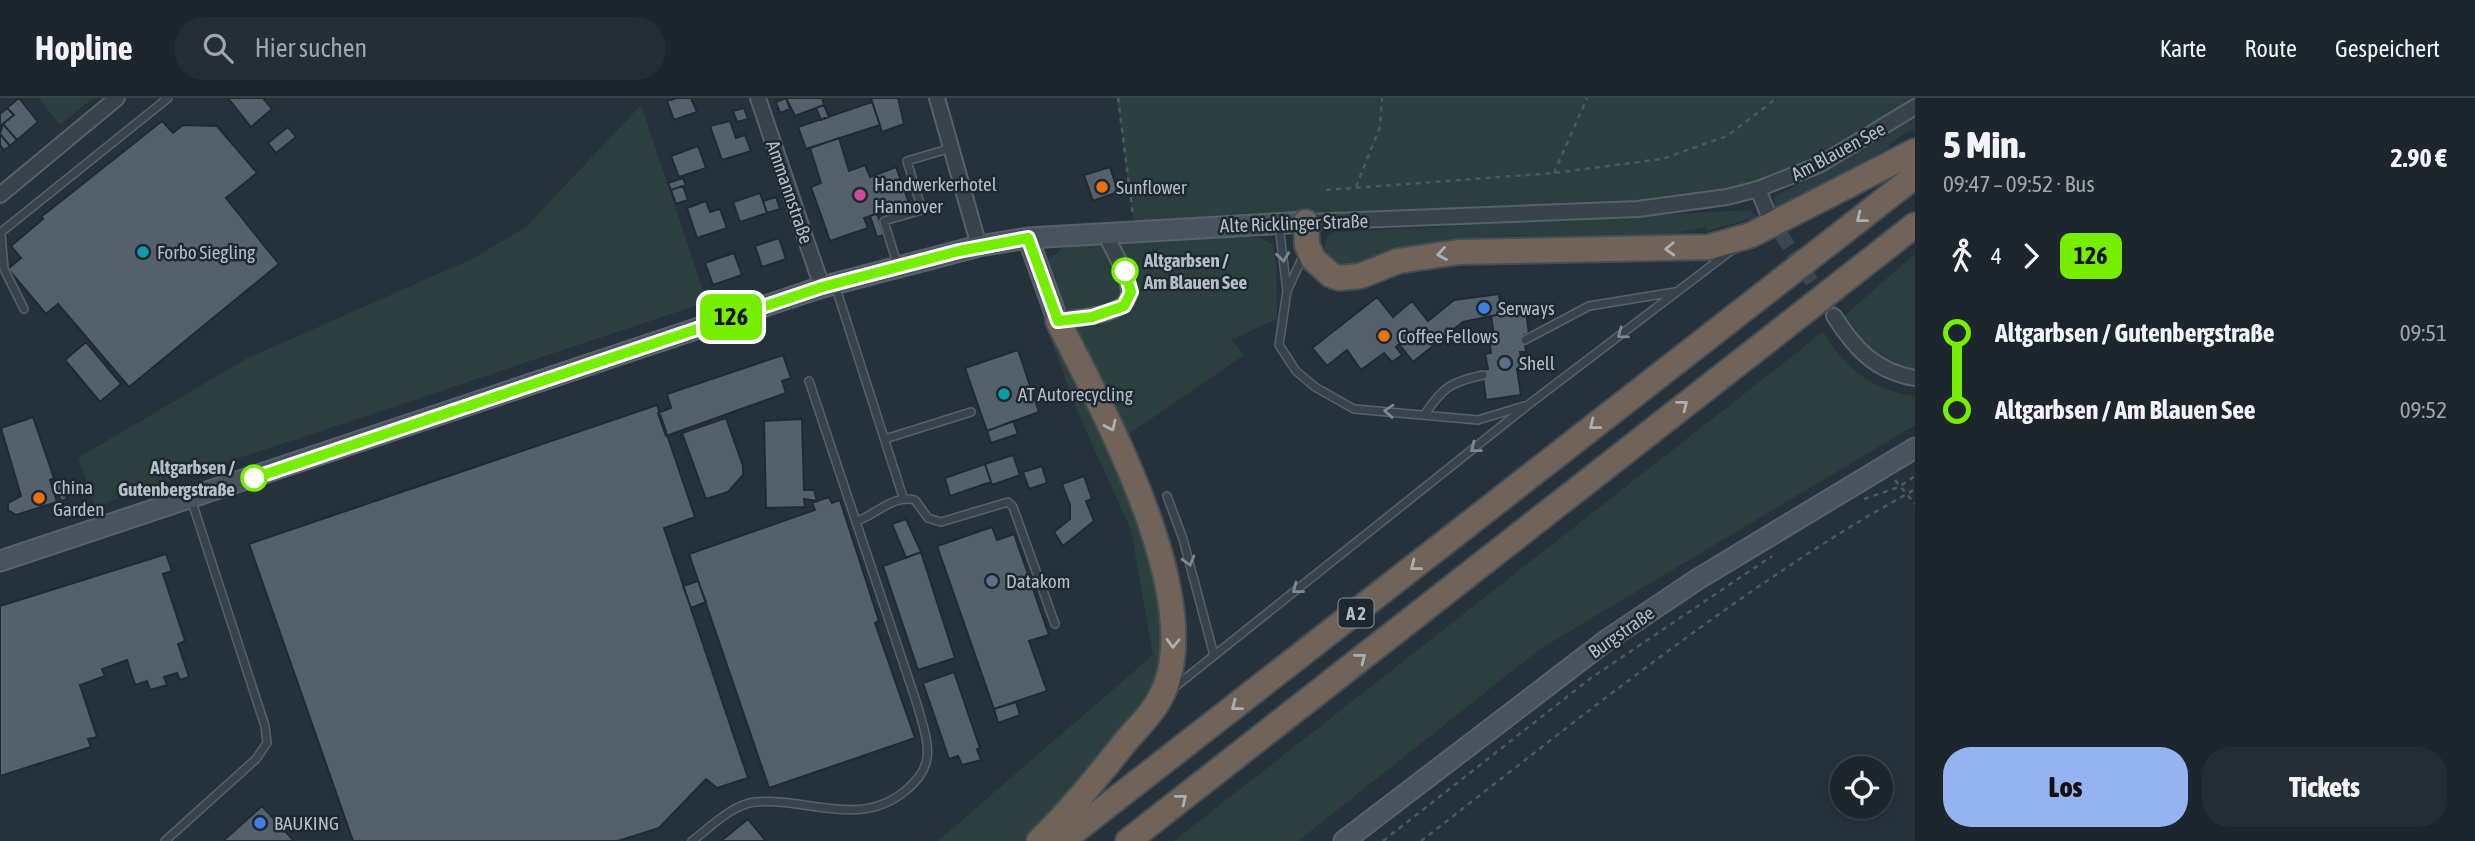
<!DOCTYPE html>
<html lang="de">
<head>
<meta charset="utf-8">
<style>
  :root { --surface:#1c262c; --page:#252e34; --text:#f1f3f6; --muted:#a0a5a9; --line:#3a4348; --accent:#95b2f1 }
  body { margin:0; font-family:"Asap Condensed",sans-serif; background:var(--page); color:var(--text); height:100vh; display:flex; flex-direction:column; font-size:26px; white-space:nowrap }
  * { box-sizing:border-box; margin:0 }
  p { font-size:23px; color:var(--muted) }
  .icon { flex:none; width:38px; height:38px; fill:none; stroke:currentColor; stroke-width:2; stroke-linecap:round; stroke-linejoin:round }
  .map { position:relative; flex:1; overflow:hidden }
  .sheet { display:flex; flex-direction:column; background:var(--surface); width:560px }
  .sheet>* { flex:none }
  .badge { padding:0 14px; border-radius:10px; font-size:24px; line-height:46px }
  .fabs { position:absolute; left:1830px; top:658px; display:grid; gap:14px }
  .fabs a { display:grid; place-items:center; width:63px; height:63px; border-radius:50%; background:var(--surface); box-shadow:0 4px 10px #0003,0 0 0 2px var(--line); font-size:35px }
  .map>.badge { position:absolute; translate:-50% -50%; box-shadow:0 0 0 4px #fff }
  .legs { display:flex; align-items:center; gap:10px; height:77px; padding:0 28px; font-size:23px }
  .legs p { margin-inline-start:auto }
  .headline { display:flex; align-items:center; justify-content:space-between; height:119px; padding:0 28px }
  h1 { font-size:38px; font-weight:800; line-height:52px }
  .action { display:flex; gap:14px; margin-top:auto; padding:14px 28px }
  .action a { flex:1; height:80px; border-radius:28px; background:var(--accent); color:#111; font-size:28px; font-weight:800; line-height:80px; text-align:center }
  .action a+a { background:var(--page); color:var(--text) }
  ul { padding:0 28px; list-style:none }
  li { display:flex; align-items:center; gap:24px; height:77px; font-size:26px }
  li i { display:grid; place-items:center; width:10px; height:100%; margin:0 9px; background:currentColor }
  li i::after { content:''; width:18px; height:18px; margin:-9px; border:5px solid; border-radius:50%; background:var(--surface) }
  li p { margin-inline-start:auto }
  li:first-child i { background:linear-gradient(#0000 50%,currentColor 0) }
  li:last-child i { background:linear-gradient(currentColor 50%,#0000 0) }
  header { display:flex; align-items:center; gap:42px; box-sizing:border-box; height:98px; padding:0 35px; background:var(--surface); border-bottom:2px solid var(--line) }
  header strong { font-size:33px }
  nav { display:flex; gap:38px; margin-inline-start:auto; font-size:24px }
  .search { width:490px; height:63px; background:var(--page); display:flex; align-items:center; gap:18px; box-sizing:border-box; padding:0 24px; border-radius:28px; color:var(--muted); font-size:26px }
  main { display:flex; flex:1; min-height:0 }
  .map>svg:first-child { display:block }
</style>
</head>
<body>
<header>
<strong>Hopline</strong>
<div class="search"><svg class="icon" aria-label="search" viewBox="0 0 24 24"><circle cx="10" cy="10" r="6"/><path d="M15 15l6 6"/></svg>Hier suchen</div>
<nav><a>Karte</a><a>Route</a><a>Gespeichert</a></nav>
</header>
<main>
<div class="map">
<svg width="1915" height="743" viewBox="0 0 1915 743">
  <rect width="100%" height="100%" fill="#26323b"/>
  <!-- green -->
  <path fill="#2b403e" d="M39,0H93L60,27Z
    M1117,0H1915C1865,31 1813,66 1756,84C1698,102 1627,104 1566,107C1457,114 1348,117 1238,120L1241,138L1259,140L1272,146L1276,162L1277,221L1231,242L1244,257L1126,338L1143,435L1161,510L1162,556L1146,603L1036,733L1024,743H938L1153,557L1131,432L1078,315L1043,220L1049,161L1068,147L1136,143Z
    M641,7L707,204L95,408L78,360L246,261L474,160L526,129Z
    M1915,17V34L1911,32L1888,46L1890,49L1775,112L1774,100L1779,96L1823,73Z
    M1751,112L1756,119L1707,133L1706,129L1681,134V141L1350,170L1335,167L1324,150L1328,138L1335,134Z
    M1915,156V273C1882,263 1862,247 1844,218Z
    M1823,234C1846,270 1871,293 1915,298V327L1540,551L1298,743H1174Z"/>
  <!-- building -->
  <path fill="#54606c" stroke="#202a32" stroke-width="2" d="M19,0L38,24L17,42L3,26L14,17L7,10Z
    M228,0H263L272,11L251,29Z
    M677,0H691L697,14L674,22L667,3Z
    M786,0H822L824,7L795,18Z
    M786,0L790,11L780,15L776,4Z
    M871,0H898L904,26L882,34Z
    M872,4L880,27L806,51L798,29Z
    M824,7L829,19L821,22L816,10Z
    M7,10L14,17L0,28V16Z
    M744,10L748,21L737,24L733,13Z
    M162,23L173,35L183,27L217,28L257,75L226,100L279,166L129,289L58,206L46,216L8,171L21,160L11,148L43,121L41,119Z
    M730,23L736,40L745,37L751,53L722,62L710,28Z
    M3,26L17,42L10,48L0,36Z
    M288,29L296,39L276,55L268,45Z
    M0,36L10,48L4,52L0,47Z
    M839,40L849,73L865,67L870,79L896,69L909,105L864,120L868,130L830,143L811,89L821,85L810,50Z
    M698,48L706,70L679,79L671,58Z
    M1110,69L1118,94L1093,103L1084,77Z
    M683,80L686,87L671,92L668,85Z
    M683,88L688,102L676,106L671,92Z
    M760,95L767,115L740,124L733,104Z
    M776,99L780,111L767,115L763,103Z
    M706,103L710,114L720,111L727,130L697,140L687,110Z
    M877,115L884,137L877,139L870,118Z
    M779,140L786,161L762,169L755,148Z
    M734,155L742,177L713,187L705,165Z
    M1499,196L1501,216L1463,224L1413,264L1399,246L1396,249L1402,257L1392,264L1384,255L1361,272L1347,252L1327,268L1312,250L1377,199L1393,219L1412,203L1428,223L1454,202Z
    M1526,213L1529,236L1524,237L1526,254H1520L1523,271H1517L1521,297L1486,302L1482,272L1488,271L1485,256L1491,255L1489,238L1494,237L1491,218Z
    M86,244L121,286L100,304L65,262Z
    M1018,252L1039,314L987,333L965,270Z
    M783,257L791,280L782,283L786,295L666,338L658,315L671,310L667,296Z
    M657,307L695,419L664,430L748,680L717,690L706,681L659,730L618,743H353L249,446Z
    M33,319L54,380L50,382L57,404L16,417L8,412V405L21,398L1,330Z
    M726,320L743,368V377L728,394L706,401L682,335Z
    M802,321L804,392H814L817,403L804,401L805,409L766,410L764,323Z
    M1013,323L1018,336L991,345L987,333Z
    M1013,357L1020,377L992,387L985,366Z
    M985,366L991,384L950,398L945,380Z
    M1042,368L1047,385L1029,391L1023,374Z
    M1084,378L1092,401L1086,403L1094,423L1063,448L1054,434L1070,421V407L1062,386Z
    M60,381L67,401L61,403L54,383Z
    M829,399L832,405L840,402L879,523L875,525L915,640L769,690L689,456L815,412L812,405Z
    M906,421L921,454L906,460L892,426Z
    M992,429L997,442L1014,436L1049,537L1029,543L1047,593L994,611L937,448Z
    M921,454L955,560L918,572L883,468Z
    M166,456L172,473L163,476L185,543L178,546L189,579L180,582L177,575L164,579L167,587L150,592L147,583L135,587L127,562L102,571L105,578L80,587L97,639L88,641L91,649L0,678V508Z
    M698,483L706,504L691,510L683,488Z
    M954,574L980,650L977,651L981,662L962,667L958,658L949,661L923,585Z
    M1016,604L1020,617L998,625L994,611Z
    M262,708L294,743H223Z
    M748,721L766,743H721Z"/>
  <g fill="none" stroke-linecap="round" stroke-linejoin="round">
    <!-- street-tunnel -->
    <path stroke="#3b4750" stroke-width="14" stroke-dasharray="14 7" stroke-linecap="butt" d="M1770,119L1834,218"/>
    <!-- lane casing -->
    <g stroke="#576169" stroke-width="10">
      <path id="lane" d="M1279,127L1287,193L1279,247L1296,273L1315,289L1354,311L1478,322L1524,308
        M0,135L168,0
        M1,136L4,171L24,211
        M898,169L884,123L922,112L907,63L951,50
        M835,187L903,399
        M1287,193L1304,156
        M1525,242L1589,208L1675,194
        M1425,316C1443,289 1451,284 1483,277
        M885,341L971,314
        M1167,398L1183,441L1214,557
        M857,423C877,416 894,396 915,402L928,420L941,424L1008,404L1013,409L1055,526
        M1171,592L1528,307L1732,152
        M165,743L256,661L267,645L265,628L191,401
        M692,743C711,729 731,707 755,704C807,699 859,731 905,693C939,666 927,643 917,606L809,283"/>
    </g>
    <!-- street casing -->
    <g stroke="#576169" stroke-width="18">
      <path id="street" d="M758,0L822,189
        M937,0L979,148
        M1758,91L1768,116
        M0,97L117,0
        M1306,124L1638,111L1727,99L1758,91L1819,67L1915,9
        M1834,218C1855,251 1875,273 1915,280
        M1058,223C1142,212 1143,207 1104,134"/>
    </g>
    <!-- secondary casing -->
    <g stroke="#576169" stroke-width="23">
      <path id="secondary" d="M1028,140L1058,223
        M0,463L822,189L979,148L1028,140L1306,124
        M1344,743L1607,542L1698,481L1915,350"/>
    </g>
    <!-- highway casing -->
    <g stroke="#444e56" stroke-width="28">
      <path id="highway" d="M1306,124L1307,147L1313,161L1331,177L1340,180L1360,178L1398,163L1459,154L1709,149L1751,137L1915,53
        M1039,743C1071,712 1098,678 1126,643C1137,630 1151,617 1159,602C1213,509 1101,309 1058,223
        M1062,743L1915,78
        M1128,743L1915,127"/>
    </g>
    <!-- path -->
    <path stroke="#495c5c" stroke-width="2.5" stroke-dasharray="5 5" stroke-linecap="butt" d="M1118,0L1133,118
      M1554,75L1587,0
      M1356,89L1380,29L1382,0
      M1326,92L1554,75L1662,61L1727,38L1777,0
      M1895,382L1915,406
      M1864,401L1899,389L1915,378
      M1383,743L1591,580L1772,458
      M1421,743C1562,634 1708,515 1860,423C1878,412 1897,402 1915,391"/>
    <!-- lane -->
    <use href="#lane" stroke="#39434b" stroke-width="7"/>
    <!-- street -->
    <use href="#street" stroke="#39434b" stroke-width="14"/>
    <!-- secondary -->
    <use href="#secondary" stroke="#48535e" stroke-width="19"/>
    <!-- highway -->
    <use href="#highway" stroke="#716357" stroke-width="24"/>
  </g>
  <!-- one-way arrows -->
  <defs><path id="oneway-chevron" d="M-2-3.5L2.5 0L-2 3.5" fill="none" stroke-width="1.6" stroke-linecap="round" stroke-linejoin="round" transform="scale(1.75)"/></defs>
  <g stroke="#abb0b6">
    <use href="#oneway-chevron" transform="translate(1861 120) rotate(142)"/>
    <use href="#oneway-chevron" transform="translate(1670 151) rotate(178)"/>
    <use href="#oneway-chevron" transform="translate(1442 156) rotate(171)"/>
    <use href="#oneway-chevron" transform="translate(1683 307) rotate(-38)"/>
    <use href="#oneway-chevron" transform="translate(1594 327) rotate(142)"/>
    <use href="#oneway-chevron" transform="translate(1111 328) rotate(65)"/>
    <use href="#oneway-chevron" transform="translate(1415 468) rotate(142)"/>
    <use href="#oneway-chevron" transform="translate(1173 545) rotate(92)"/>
    <use href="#oneway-chevron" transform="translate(1361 560) rotate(-38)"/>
    <use href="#oneway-chevron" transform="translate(1236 608) rotate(142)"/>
    <use href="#oneway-chevron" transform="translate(1182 701) rotate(-38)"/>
  </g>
  <g stroke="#7d878f">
    <use href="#oneway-chevron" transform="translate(1283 159) rotate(83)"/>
    <use href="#oneway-chevron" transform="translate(1622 236) rotate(143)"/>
    <use href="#oneway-chevron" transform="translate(1389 313) rotate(-176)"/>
    <use href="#oneway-chevron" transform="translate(1475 350) rotate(142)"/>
    <use href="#oneway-chevron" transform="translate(1189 463) rotate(74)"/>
    <use href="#oneway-chevron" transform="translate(1297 491) rotate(142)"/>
  </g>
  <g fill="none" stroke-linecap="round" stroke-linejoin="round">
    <!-- line-1 casing -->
    <g stroke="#fff" stroke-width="16">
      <path id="line-1" d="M254,380L822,189L959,153L1028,140L1058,223L1092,219L1124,208L1131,194L1125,173"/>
    </g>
    <!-- line-1 -->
    <use href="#line-1" stroke="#76ee00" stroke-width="10"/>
  </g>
  <!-- markers -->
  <g fill="#e8710a" stroke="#1e2830" stroke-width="2.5">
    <circle cx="1102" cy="89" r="7"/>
    <circle cx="1384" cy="238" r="7"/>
    <circle cx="39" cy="400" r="7"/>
  </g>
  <circle fill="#d1479c" stroke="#1e2830" stroke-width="2.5" cx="860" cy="97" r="7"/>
  <g fill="#0f9aa8" stroke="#1e2830" stroke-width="2.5">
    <circle cx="143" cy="154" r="7"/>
    <circle cx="1004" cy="296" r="7"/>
  </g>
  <g fill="#fff" stroke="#76ee00" stroke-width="3.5">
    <circle cx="1125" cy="173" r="12"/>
    <circle cx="254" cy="380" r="12"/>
  </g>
  <g fill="#3f7fe0" stroke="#1e2830" stroke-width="2.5">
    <circle cx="1484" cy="210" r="7"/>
    <circle cx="260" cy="725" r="7"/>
  </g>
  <g fill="#5c6f8a" stroke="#1e2830" stroke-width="2.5">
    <circle cx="1505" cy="265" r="7"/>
    <circle cx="992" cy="483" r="7"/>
  </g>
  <g text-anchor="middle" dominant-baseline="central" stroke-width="5" stroke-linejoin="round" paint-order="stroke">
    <!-- shield labels -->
    <rect fill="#1e2830" stroke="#88919a" stroke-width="2" x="1338.5" y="500.5" width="35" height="29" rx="5"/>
    <g font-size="18" font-weight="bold" fill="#b5bec7">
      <text x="1356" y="515">A 2</text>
    </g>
    <!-- street labels -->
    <g font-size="19" fill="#b5bec7" stroke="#1e2830">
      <text transform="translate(1838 53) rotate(-28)">Am Blauen See</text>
      <text transform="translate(790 94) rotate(71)">Ammannstraße</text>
      <text transform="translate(1294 125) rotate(-2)">Alte Ricklinger Straße</text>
      <text transform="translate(1621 534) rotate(-35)">Burgstraße</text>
    </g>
    <!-- poi labels -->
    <g font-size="19" fill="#b5bec7" stroke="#1e2830" text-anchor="start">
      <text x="874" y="86">Handwerkerhotel<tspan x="874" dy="22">Hannover</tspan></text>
      <text x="1116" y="89">Sunflower</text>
      <text x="157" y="154">Forbo Siegling</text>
      <text x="1498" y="210">Serways</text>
      <text x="1398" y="238">Coffee Fellows</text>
      <text x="1519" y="265">Shell</text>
      <text x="1018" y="296">AT Autorecycling</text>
      <text x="53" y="389">China<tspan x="53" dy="22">Garden</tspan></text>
      <text x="1006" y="483">Datakom</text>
      <text x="274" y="725">BAUKING</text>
    </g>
    <!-- stop labels -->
    <g font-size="19" font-weight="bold" fill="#b5bec7" stroke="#1e2830" text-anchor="start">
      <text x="1144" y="162">Altgarbsen /<tspan x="1144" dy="22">Am Blauen See</tspan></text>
      <text x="235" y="369" text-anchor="end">Altgarbsen /<tspan x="235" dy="22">Gutenbergstraße</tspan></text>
    </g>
  </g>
</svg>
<div class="fabs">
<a><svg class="icon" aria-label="locate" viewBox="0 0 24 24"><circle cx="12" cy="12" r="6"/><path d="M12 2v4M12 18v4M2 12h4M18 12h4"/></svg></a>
</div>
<b class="badge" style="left:731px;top:219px;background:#76ee00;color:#111">126</b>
</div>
<section class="sheet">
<div class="headline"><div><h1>5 Min.</h1><p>09:47 – 09:52 · Bus</p></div><b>2.90 €</b></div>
<div class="legs"><svg class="icon" aria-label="walk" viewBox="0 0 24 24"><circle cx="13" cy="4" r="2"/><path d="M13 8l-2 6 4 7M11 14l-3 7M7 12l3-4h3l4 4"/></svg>4<svg class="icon" aria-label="forward" viewBox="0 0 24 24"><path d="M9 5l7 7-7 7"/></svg><b class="badge" style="background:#76ee00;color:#111">126</b></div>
<ul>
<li><i style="color:#76ee00"></i><b>Altgarbsen / Gutenbergstraße</b><p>09:51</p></li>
<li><i style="color:#76ee00"></i><b>Altgarbsen / Am Blauen See</b><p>09:52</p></li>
</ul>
<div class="action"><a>Los</a><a>Tickets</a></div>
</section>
</main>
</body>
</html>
